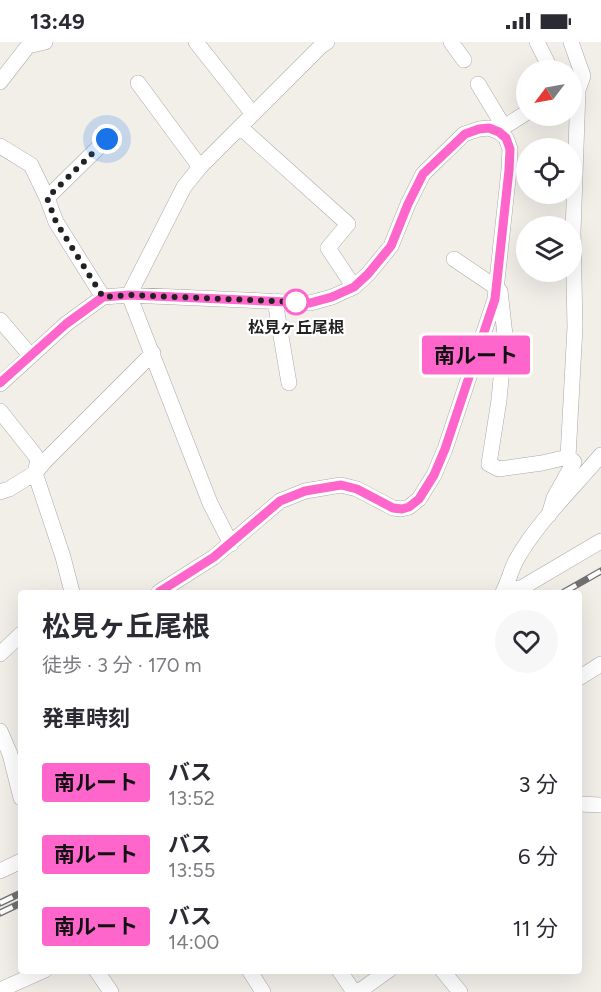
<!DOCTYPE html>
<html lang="ja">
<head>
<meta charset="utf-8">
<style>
  :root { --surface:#fff; --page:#f7f7f7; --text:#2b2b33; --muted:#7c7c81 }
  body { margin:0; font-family:Figtree,"Noto Sans JP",sans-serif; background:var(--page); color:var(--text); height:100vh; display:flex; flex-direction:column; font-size:22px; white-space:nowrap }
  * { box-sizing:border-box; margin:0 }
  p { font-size:20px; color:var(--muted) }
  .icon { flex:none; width:33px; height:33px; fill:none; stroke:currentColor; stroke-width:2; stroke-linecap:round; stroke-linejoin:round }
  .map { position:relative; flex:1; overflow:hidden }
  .sheet { position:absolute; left:18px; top:548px; width:564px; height:384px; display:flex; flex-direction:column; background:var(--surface); border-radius:6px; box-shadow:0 6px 24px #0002 }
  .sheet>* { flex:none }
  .badge { padding:0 12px; border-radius:4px; font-size:21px; line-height:39px }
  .needle { width:39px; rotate:238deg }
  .controls { position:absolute; left:516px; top:18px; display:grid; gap:12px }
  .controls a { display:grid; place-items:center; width:66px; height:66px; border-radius:50%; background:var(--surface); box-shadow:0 6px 24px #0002; font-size:30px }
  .you { position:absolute; width:30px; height:30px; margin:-15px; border:4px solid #fff; border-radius:50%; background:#1a73e8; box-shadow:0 0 0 9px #1a73e833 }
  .map>.badge { position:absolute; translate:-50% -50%; box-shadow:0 0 0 3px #fff }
  h2 { padding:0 24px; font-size:22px; line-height:54px }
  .round { display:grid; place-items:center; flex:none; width:63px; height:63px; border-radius:32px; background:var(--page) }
  .headline { display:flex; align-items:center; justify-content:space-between; height:102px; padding:0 24px }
  h1 { font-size:28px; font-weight:700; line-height:45px }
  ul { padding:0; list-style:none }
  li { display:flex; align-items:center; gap:18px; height:72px; padding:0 24px }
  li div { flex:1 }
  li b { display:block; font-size:22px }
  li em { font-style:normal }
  li .badge { min-width:66px; font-weight:700; text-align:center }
  .status { display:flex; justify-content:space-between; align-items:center; height:42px; padding:0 30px; background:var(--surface); direction:ltr }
  .status svg { height:16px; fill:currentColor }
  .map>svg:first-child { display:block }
</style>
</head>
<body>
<div class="status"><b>13:49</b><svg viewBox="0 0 49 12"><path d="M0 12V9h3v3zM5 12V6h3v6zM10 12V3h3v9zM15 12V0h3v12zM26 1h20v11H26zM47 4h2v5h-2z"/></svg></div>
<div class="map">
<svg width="601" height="950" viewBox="0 0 601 950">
  <rect width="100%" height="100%" fill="#f2efe9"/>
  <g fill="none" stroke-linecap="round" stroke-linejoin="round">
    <!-- minor casing -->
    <g stroke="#a9a9a9" stroke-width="16">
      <path id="minor" d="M196,0L253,72
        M451,0L464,18
        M537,0L551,28
        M0,40L28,4L45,0
        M138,41L200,125
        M478,42L504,85L499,90
        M240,85L348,182L328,206L354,245
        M504,85L526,71
        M0,104L31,123L47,156L56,180L103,255
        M47,156L107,97
        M454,217L497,246
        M500,249L505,293L499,358L489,422L499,427L542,421L568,415
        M275,259L289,341
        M0,278L31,314
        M0,342L66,282L103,255L129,253L310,261L332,255L354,245L368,232L391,204L408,162L423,132L464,92L479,87L489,86L499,90L506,96L510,107L509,128L495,257L445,407L434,433L419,457L409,465L401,467L393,466L357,447L341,443L305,449L280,459L214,515L159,550
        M0,369L35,413L38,418L35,431L63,515L72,550
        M0,450L9,447L35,431L46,418L153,311
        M549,473L554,456L574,420L568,415L575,285L573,191L578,48L583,34L571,0
        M231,502L210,461L129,253L184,145L200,125L320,5L327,0
        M503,550C509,539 511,526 518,515C538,480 574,445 601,413
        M503,550L523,545L601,499
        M0,612L21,592
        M579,636L601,622
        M0,689L10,712L21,756
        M579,762L601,763
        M0,829L21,819
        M96,928L111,950
        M249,928L263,950
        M339,928L354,950
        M442,928L460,950
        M0,948L45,928
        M358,950L389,928"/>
    </g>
    <!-- minor -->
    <use href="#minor" stroke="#fff" stroke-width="15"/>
    <!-- rail casing -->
    <g stroke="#707070" stroke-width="7">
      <path id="rail" d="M564,550L601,529
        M0,861L21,851
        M0,871L21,861"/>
    </g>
    <!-- rail -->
    <use href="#rail" stroke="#fff" stroke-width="4.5" stroke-dasharray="14" stroke-linecap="butt"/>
  </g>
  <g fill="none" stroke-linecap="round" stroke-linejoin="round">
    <!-- line casing -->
    <g stroke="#fff" stroke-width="14">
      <path id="line" d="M0,341L66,282L103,255L129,253L310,261L332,255L354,245L368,232L391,204L408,162L423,132L465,92L479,87L489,86L499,90L506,96L510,107L509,128L495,257L445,407L434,433L419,457L409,465L402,467L393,466L357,447L341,443L305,449L280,459L214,515L159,550"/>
    </g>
    <!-- line -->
    <use href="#line" stroke="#f6c" stroke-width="9"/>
    <!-- walk -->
    <path stroke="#222" stroke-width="6" stroke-dasharray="0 10.8" d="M107,97L47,156L56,180L103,255L129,253L296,260"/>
  </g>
  <!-- markers -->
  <circle fill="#fff" stroke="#f6c" stroke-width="3" cx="296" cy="260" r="12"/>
  <g text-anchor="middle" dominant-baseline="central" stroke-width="4.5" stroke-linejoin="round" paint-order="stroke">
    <!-- stop labels -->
    <g font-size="16" font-weight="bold" fill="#222" stroke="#fff">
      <text x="296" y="285">松見ヶ丘尾根</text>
    </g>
  </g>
</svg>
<div class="controls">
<a><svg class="needle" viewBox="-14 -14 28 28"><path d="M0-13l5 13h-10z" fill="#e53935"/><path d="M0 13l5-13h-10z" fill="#7c7c81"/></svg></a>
<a><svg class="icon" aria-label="locate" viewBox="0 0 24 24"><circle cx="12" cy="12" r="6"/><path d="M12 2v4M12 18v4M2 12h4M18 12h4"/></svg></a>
<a><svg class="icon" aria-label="layers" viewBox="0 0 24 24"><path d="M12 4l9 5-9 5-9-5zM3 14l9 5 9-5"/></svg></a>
</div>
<div class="you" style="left:107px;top:97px"></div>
<b class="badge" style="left:476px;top:313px;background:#f6c;color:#111">南ルート</b>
<section class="sheet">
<div class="headline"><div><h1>松見ヶ丘尾根</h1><p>徒歩 · 3 分 · 170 m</p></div><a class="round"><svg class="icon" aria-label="heart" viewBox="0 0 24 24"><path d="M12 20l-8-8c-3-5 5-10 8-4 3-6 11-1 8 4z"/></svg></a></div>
<h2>発車時刻</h2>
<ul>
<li><span class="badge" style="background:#f6c;color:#111">南ルート</span><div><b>バス</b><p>13:52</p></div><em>3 分</em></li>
<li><span class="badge" style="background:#f6c;color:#111">南ルート</span><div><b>バス</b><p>13:55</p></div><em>6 分</em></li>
<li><span class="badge" style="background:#f6c;color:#111">南ルート</span><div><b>バス</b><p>14:00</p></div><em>11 分</em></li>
</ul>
</section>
</div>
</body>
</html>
